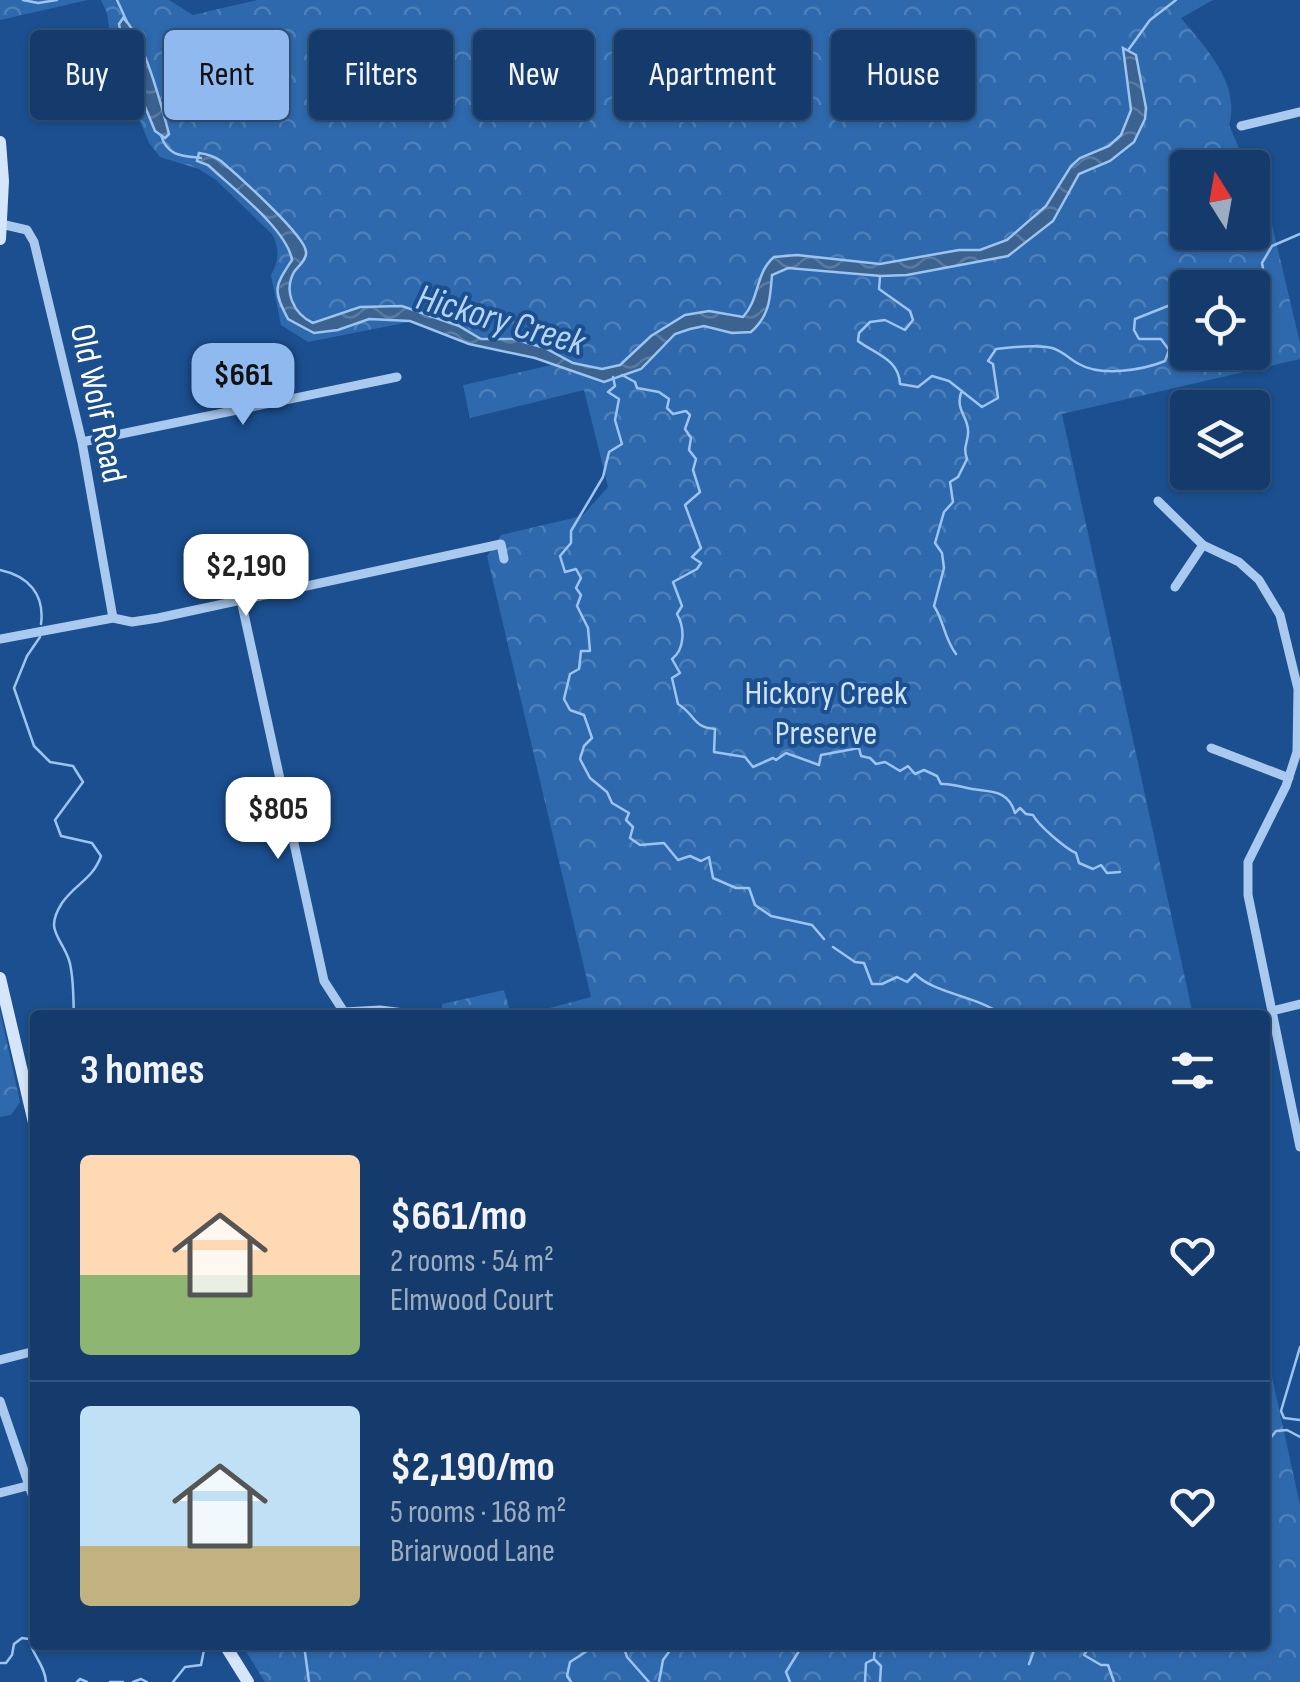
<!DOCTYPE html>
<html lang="en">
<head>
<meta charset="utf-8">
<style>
	:root { --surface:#143b6b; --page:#214673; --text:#f1f3f6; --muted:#9dadc1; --line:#33557e; --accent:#90b9f0 }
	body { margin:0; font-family:"Sofia Sans Condensed",sans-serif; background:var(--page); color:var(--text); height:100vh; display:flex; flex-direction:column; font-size:38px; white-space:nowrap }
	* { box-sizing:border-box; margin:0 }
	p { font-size:32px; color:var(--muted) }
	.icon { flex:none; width:55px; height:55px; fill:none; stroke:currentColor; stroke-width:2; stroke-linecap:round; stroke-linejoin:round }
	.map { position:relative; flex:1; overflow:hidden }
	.panel { position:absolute; left:30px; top:1010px; width:1240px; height:640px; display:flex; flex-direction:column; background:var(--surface); border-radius:10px; box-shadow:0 2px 8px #0004,0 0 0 2px var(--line) }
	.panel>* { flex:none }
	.hud { position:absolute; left:30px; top:30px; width:1240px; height:90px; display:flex; gap:20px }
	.needle { width:65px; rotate:349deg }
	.buttons { position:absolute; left:1170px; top:150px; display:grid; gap:20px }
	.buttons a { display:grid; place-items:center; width:100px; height:100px; border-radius:10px; background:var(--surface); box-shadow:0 2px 8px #0004,0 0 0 2px var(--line); font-size:50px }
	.price { position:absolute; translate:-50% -85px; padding:0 22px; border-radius:20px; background:#fff; color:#222; font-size:32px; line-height:65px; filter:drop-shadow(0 2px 5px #0008) }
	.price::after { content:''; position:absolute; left:50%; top:60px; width:30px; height:22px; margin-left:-15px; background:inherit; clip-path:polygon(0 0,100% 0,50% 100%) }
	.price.active { background:var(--accent); color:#111 }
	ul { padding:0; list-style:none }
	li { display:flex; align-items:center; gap:30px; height:250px; padding:0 50px }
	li+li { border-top:2px solid var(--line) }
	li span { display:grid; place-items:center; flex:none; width:280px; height:200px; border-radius:10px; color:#555 }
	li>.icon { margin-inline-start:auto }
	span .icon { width:120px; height:120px; fill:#fffc; stroke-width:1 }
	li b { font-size:42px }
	h2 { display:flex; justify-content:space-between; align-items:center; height:120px; padding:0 50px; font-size:42px }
	.pill { padding:0 35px; border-radius:10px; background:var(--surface); box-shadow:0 2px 8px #0004,0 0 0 2px var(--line); font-size:35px; line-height:90px }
	.pill.active { background:var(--accent); color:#111 }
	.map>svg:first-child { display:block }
	.park { fill:url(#park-crowns); fill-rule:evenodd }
	.water { fill:url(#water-waves); stroke:#9cc4f0; stroke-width:2.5 }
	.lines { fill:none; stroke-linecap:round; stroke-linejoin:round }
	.stream { stroke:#9cc4f0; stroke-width:2.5 }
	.street { stroke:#a9c9ee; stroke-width:9 }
	.secondary { stroke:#d6e6fa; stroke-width:12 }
	.labels { text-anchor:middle; stroke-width:8; stroke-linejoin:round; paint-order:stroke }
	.street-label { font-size:35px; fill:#fff; stroke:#1b4f8f }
	.park-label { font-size:35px; fill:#cfe3fa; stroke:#1b4f8f }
	.water-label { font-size:38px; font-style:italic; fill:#b5d3f5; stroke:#1b4f8f }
</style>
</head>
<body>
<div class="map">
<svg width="1300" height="1682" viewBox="0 0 1300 1682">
	<defs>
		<pattern id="park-crowns" width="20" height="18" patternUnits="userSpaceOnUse" patternTransform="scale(2.5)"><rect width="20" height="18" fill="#2e69ad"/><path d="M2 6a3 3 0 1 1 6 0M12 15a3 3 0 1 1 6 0" fill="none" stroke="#4d80b9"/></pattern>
		<pattern id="water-waves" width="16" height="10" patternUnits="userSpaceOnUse" patternTransform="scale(2.5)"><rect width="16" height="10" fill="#3c6290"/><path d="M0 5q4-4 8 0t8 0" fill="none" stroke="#597aa1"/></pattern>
	</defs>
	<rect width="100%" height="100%" fill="#1b4f8f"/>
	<path class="park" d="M0,0h88l-88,20z
		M101,0h68l24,15 64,-15h956l-32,18c24,29 60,66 48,107l10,23 -36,8 2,11 -17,1v64h64l1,-12 17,-4 30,127v16l-238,55 131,601h-670l68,-18 -104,-441 14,-21 81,-19 26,-29 -24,-97 -114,28 -7,-33 93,-21 -137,-44 -111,22 -27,-17 -10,-50c8,-14 9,-26 1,-41l-56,-54 -17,-11 -39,-12 -11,-14 -37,-92 -5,-38zM1188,288h64v64h-64z
		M504,990l7,25h-69v-11z
		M0,1011l20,91 -9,13 -11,2z
		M1265,1345l35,160v177h-1035l-23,-37h1023z"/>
	<path class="water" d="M123,18c20,17 39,89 46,116l-4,4 -10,-7 -29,-71 -7,-36z
		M1123,48l13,7 10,53 -1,11 -11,23 -24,19 -31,13 -26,47 -45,35 -101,19 -26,1 -93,-8 -16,7c-2,24 -2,40 -21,57l-19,1 -28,-7 -14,3 -15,5 -34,35 -37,13 -69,-24 -66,-14 -59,-23 -41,-2 -31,11 -24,3 -26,-14c-16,-30 -13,-33 4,-59 -5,-31 -61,-73 -84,-95l-11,-4 2,-8c8,1 15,3 22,8 14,12 85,75 85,91 1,8 -8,14 -12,20 -11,20 0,42 19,51l47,-16 42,-1 57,20 22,13h32l32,9 28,15 29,6 18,-4 31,-29 34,-21 24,-4 34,6c17,-18 12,-44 31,-60l23,-2 83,9 79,-14h21l27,-10 39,-34 25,-40 9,-8 29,-12 12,-11 10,-25z"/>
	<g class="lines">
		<path class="stream" d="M23,0l15,3 19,-3
			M117,0l10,22
			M1129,49l21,-29 26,-20
			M161,135c6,21 21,21 40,23
			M880,277l-1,12 31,22 3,9 -8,10 -20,-10 -15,2 -11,11 -1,8c17,13 41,18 42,43l18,3 14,-11 17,5 33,26 16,-9 -5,-34 -5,-3 8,-12c16,-2 41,-5 56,-1 11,3 17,11 27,16 22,13 64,6 86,-3l4,-11 -8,-11h-22l-5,-9 1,-11 53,-21
			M1252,297l10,2 5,-8 -5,-28 10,-17 28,-12
			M622,375l13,7 2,6 22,4 10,7 -2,9 6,6 13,-3 4,4 -5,14 6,9 -2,12 7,9 -3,11 7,22 -15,13 16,43 -9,9 9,6 -4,6 -24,13 9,24 -5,8c8,14 8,35 -5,45l8,14 -8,5 6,26c18,11 14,23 37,25l-1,23 31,5 8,10 20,-9 3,2 10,-7 33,12 2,-10 38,-7 2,8 9,2 6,6 9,-2 15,9 8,-5 7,8 9,-4 13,6 4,8c11,-1 19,3 31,5 18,3 36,0 43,24l5,-5 6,6 7,1c5,10 33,34 43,38l3,10 14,6 8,-4 6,8 13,-1
			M613,377l2,9 -7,6 11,7 -4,21 7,24 -13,8 -6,25 -32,54v12l-11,13 5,16 11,-3 5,9 -5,10 5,7 -4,11 11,22 2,23h-9l-2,18 -9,5 -6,25 6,11 14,5 8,23 -8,8 -4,13 10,19 17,14 5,11 17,10 -3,7 7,7 -3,11 10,7 24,-2 14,17 12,-4 11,5 8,-4 4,21 23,10h13l6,17 16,11 41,9 12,14
			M0,570c28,6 45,24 41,54
			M40,637l-13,19 -13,32 20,58 16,16 23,4 10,16 -28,38 6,16 31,7 9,13c-8,23 -26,28 -39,47 -18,28 -1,33 7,57 5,16 4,38 5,55
			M956,654c-12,-16 -12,-33 -22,-48l10,-38 -2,-15 -7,-10 9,-31 9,-10 -3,-20 8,-5 9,-18c-4,-12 0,-14 1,-25 2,-16 -13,-23 -7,-41
			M833,947l22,15 9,1 8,21h10l15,-7 10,5 8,-8c20,20 63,22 87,41
			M1300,1347l-19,64 3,7 16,2
			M1265,1445l11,-14 11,-1 13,7
			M304,1645l5,37
			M623,1645l4,12 22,25
			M1091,1645l-7,10 17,10h7l6,17
			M874,1658l1,-13
			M0,1663h6l6,-8 2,-11 8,-6 7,1c3,16 16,26 17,43
			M1029,1664l7,-19
			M77,1682l3,-3 7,3
			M110,1682h13
			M133,1682l8,-3 6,3
			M173,1682l12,-15 16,-2 4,-20
			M571,1682l-4,-6 3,-14 17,-11 1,-6
			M659,1682l4,-22 11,-15
			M790,1682l-4,-10 13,-21 -2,-6
			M865,1682l1,-19 8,-4 7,7 -1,16"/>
		<path class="street" d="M1241,126l59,-14
			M1,224l26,6 7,12 48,200 31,176
			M82,442l315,-65
			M1158,501l45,44 36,17 20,18 21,35 18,74 -1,63 -11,34 -38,76v33l52,252
			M1175,587l28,-42
			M241,600l83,381 20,31 36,-2 40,5
			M0,639l113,-21 19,4 26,-4 343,-74 3,15
			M1211,748l78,30
			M1272,1011l28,-7
			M0,1360l35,-9
			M0,1401l35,102
			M0,1493l27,-7"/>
		<path class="secondary" d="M0,142l3,39 -3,58
			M0,978l35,149
			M225,1645l23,37"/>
	</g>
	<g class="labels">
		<g class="street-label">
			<text transform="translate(99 403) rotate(78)" y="12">Old Wolf Road</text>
		</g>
		<g class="park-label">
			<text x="826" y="704">Hickory Creek<tspan x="826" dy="40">Preserve</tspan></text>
		</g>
		<g class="water-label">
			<text transform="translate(501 319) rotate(16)" y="13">Hickory Creek</text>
		</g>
	</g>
</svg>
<div class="buttons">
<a><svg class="needle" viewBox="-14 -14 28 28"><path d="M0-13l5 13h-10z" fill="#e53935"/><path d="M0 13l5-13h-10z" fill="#9dadc1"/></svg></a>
<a><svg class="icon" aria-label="locate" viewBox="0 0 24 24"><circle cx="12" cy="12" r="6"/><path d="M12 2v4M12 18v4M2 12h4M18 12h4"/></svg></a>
<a><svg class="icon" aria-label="layers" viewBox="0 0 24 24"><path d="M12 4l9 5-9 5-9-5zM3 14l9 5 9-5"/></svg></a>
</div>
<b class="price active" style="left:243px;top:428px">$661</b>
<b class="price" style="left:246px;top:619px">$2,190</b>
<b class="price" style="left:278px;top:862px">$805</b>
<div class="hud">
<a class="pill">Buy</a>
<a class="pill active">Rent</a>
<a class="pill">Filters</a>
<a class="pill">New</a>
<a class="pill">Apartment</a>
<a class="pill">House</a>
</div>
<section class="panel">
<h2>3 homes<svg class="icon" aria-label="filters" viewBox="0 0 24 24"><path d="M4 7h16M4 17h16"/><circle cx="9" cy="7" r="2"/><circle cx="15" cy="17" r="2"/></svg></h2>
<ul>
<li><span style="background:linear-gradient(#ffd9b3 60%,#8fb573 0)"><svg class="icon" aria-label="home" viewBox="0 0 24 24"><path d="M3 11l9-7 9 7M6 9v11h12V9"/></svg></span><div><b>$661/mo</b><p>2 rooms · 54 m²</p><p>Elmwood Court</p></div><svg class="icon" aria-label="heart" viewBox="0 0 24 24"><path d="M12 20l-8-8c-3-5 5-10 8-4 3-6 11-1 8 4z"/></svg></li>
<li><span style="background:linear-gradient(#bfe0f5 70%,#c2b280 0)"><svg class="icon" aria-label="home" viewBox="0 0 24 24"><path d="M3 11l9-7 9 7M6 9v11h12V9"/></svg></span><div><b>$2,190/mo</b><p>5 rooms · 168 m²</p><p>Briarwood Lane</p></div><svg class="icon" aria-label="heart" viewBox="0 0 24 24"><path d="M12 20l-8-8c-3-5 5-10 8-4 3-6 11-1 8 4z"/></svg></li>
</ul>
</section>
</div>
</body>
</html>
